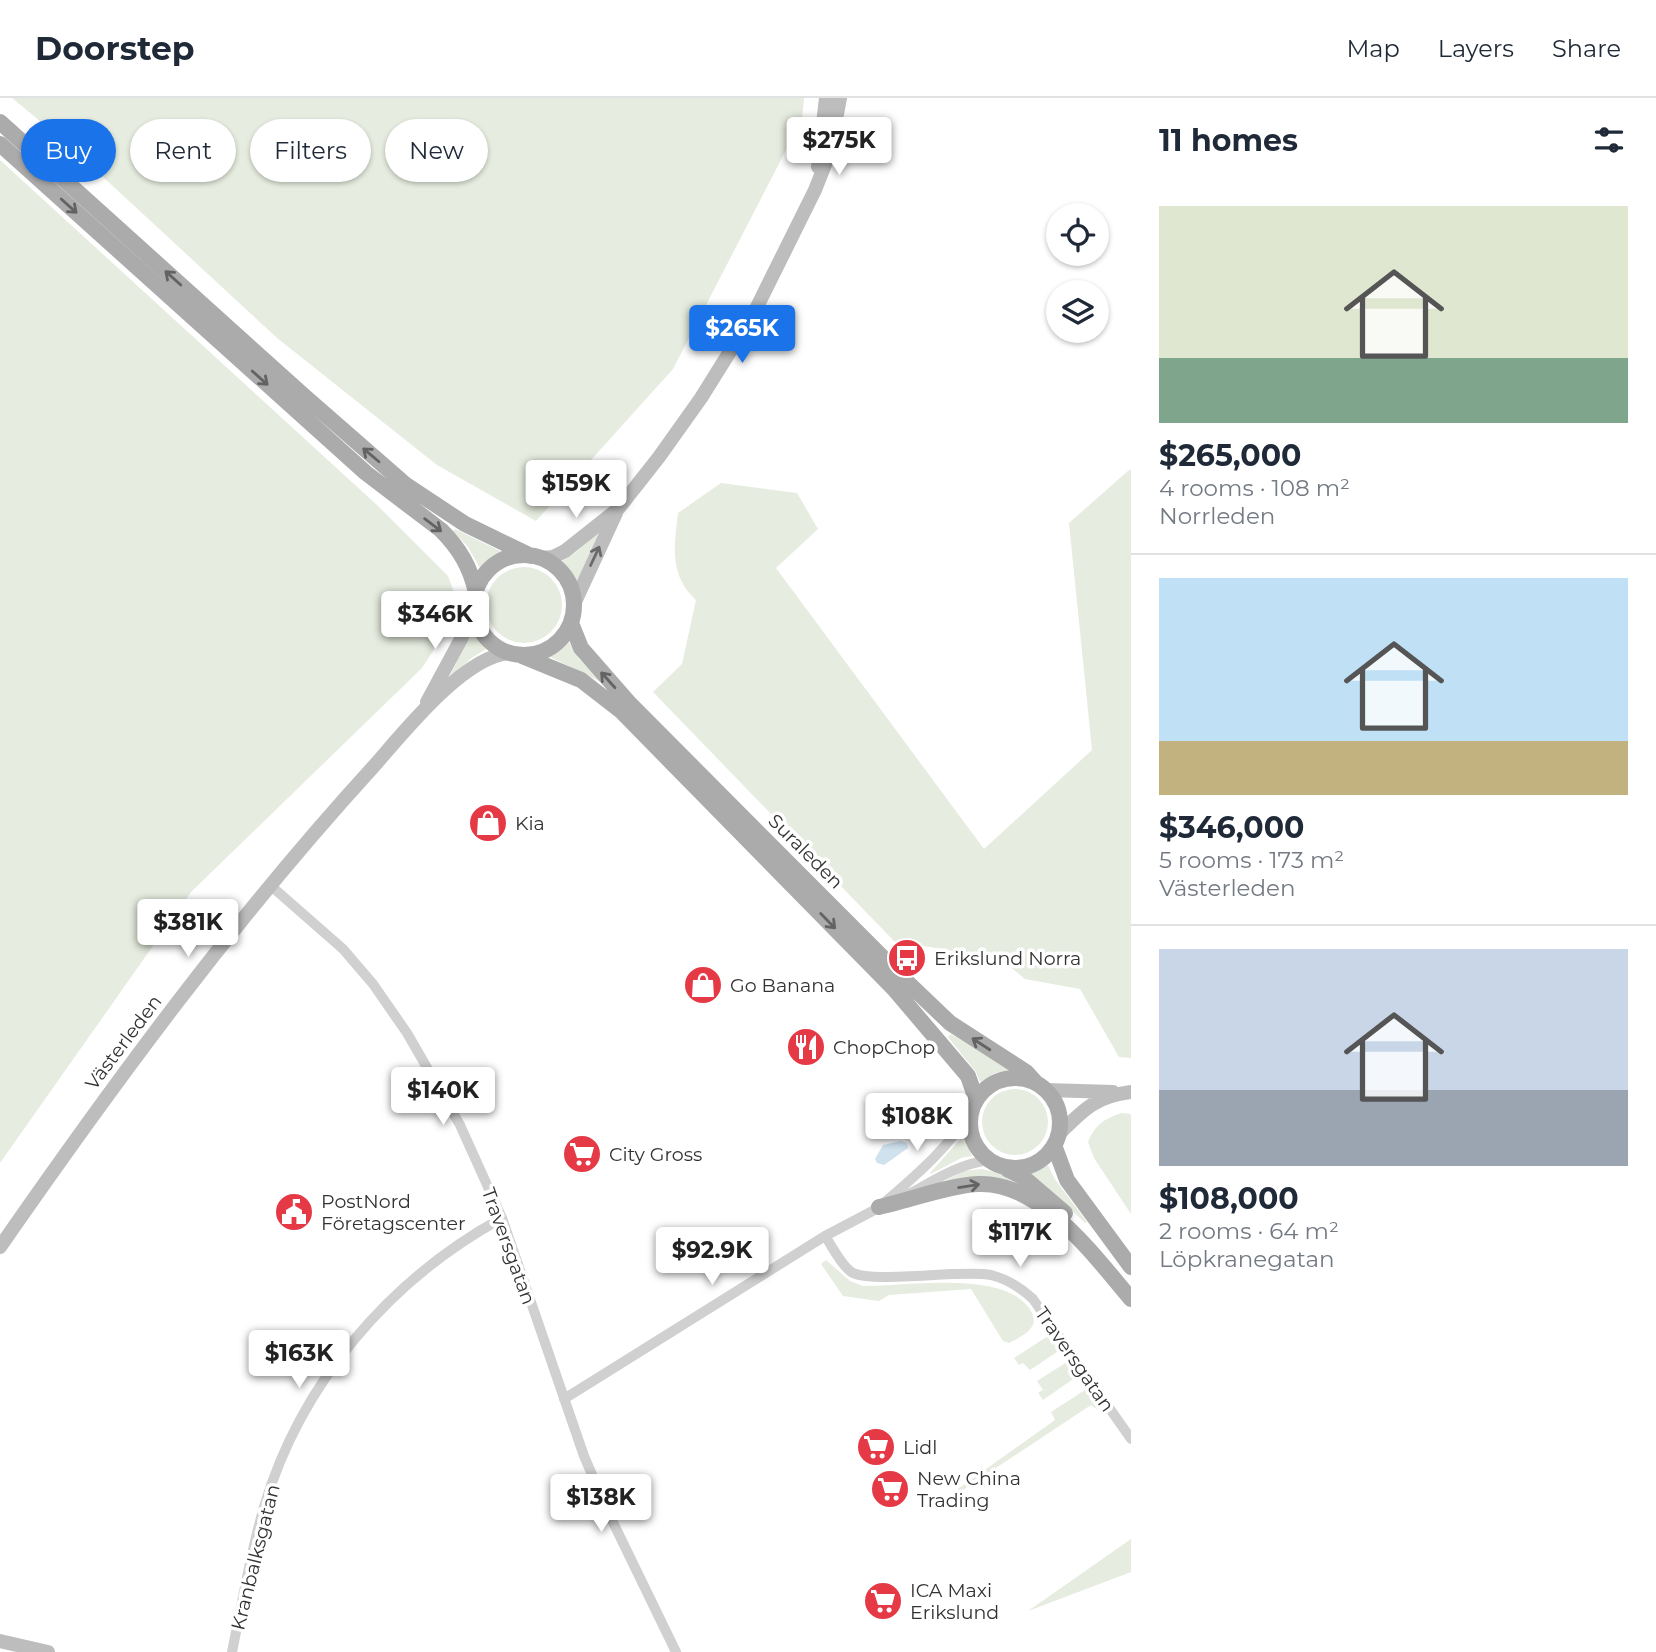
<!DOCTYPE html>
<html lang="en">
<head>
<meta charset="utf-8">
<style>
	:root { --surface:#fff; --page:#f6f6f7; --text:#1f2937; --muted:#747a83; --line:#e0e1e3; --accent:#1a73e8 }
	body { margin:0; font-family:Montserrat,sans-serif; background:var(--page); color:var(--text); height:100vh; display:flex; flex-direction:column; font-size:26px; white-space:nowrap }
	* { box-sizing:border-box; margin:0 }
	p { font-size:23px; color:var(--muted) }
	.icon { flex:none; width:38px; height:38px; fill:none; stroke:currentColor; stroke-width:2; stroke-linecap:round; stroke-linejoin:round }
	.map { position:relative; flex:1; overflow:hidden }
	.panel { display:flex; flex-direction:column; background:var(--surface); width:525px }
	.panel>* { flex:none }
	.top-card { position:absolute; left:21px; top:21px; width:665px; height:63px; display:flex; gap:14px }
	.buttons { position:absolute; left:1046px; top:105px; display:grid; gap:14px }
	.buttons a { display:grid; place-items:center; width:63px; height:63px; border-radius:50%; background:var(--surface); box-shadow:0 2px 5px #0004; font-size:35px }
	.price { position:absolute; translate:-50% -60px; padding:0 16px; border-radius:7px; background:#fff; color:#222; font-size:23px; line-height:46px; filter:drop-shadow(0 2px 4px #0008) }
	.price::after { content:''; position:absolute; left:50%; top:42px; width:21px; height:16px; margin-left:-10px; background:inherit; clip-path:polygon(0 0,100% 0,50% 100%) }
	.price.current { background:var(--accent); color:#fff }
	ul { padding:0; list-style:none }
	li { display:grid; align-content:center; gap:14px; height:371px; padding:0 28px }
	li+li { border-top:2px solid var(--line) }
	li span { display:grid; place-items:center; height:217px; border-radius:0px; color:#555 }
	li>.icon { margin-inline-start:auto }
	span .icon { width:126px; height:126px; fill:#fffc; stroke-width:1 }
	li b { font-size:30px }
	h2 { display:flex; justify-content:space-between; align-items:center; height:84px; padding:0 28px; font-size:30px }
	.pill { padding:0 24px; border-radius:32px; background:var(--surface); box-shadow:0 2px 5px #0004; font-size:24px; line-height:63px }
	.pill.current { background:var(--accent); color:#fff }
	header { display:flex; align-items:center; gap:42px; box-sizing:border-box; height:98px; padding:0 35px; background:var(--surface); border-bottom:2px solid var(--line) }
	header strong { font-size:33px }
	nav { display:flex; gap:38px; margin-inline-start:auto; font-size:24px }
	main { display:flex; flex:1; min-height:0 }
	.map>svg:first-child { display:block }
	.green { fill:#e6ecdf }
	.water { fill:#cfe2ee }
	.lines { fill:none; stroke-linecap:round; stroke-linejoin:round }
	.street { stroke:#d0d0d0; stroke-width:10 }
	.secondary { stroke:#bdbdbd; stroke-width:14 }
	.primary { stroke:#ababab; stroke-width:16 }
	.oneway { stroke:#636363 }
	.oneway2 { stroke:#6a6a6a }
	.labels { text-anchor:middle; stroke-width:7; stroke-linejoin:round; paint-order:stroke }
	.poi-label { font-size:19px; fill:#333; stroke:#fff; text-anchor:start }
	.street-label { font-size:19px; fill:#333; stroke:#fff }
</style>
</head>
<body>
<header>
<strong>Doorstep</strong>
<nav><a>Map</a><a>Layers</a><a>Share</a></nav>
</header>
<main>
<div class="map">
<svg width="1131" height="1554" viewBox="0 0 1131 1554">
	<rect width="100%" height="100%" fill="#fff"/>
	<path class="green" d="M12,0h792l-2,21 -129,250 -137,152 -99,-56 -160,-127 -215,-199z
		M0,62l377,345 71,71 7,19 -11,39 -22,34 -231,224 -191,271z
		M1129,372h2v588l-12,-1 -39,-68 -55,-10 -24,-20 -107,-18 -241,-249 29,-28 14,-64c-27,-25 -22,-54 -18,-87l43,-30 76,10 21,36 -42,39 208,281 108,-99 -23,-227z
		M455,431l47,23 -12,6 -10,10 -12,-21 -15,-16z
		M598,434l2,1 -23,48 -15,-20 14,-9z
		M486 507a38 38 0 1 1 76 0a38 38 0 1 1-76 0Z
		M472,532l14,19 -16,10 -19,20 -2,-1z
		M569,544l10,17 26,25 -55,-27z
		M951,936l59,34v2l-15,3 -15,9 -4,-10 -28,-35z
		M982 1024a33 33 0 1 1 66 0a33 33 0 1 1-66 0Z
		M1121,1015l10,1v100l-37,-56 -6,-16c7,-17 16,-23 33,-29z
		M963,1038l9,20 -11,2 -30,16 -1,-1z
		M1048,1067l6,13 33,44 -2,1 -30,-29 -26,-19z
		M982,1071l17,4 18,10 -1,2h-79l27,-14z
		M826,1162l24,21 13,5c41,1 147,-18 169,27 8,16 -12,24 -23,30l-6,-2 -32,-52 -82,6 -10,6 -36,-5 -22,-32z
		M1048,1238l9,10v6l-27,18 -7,-7 -4,2 -5,-7z
		M1067,1264l9,15 -33,23 -5,-7 5,-3 -6,-9z
		M1085,1292l10,10 3,10 -7,-5 -145,96v-3l12,-9 97,-69 -4,-8z
		M1131,1441v33l-103,39z"/>
	<path class="water" d="M901,1043l6,2 1,5 -24,17 -7,-2 -2,-4 8,-14z"/>
	<g class="lines">
		<path class="street" d="M270,787l73,64 30,35 34,49 53,92 42,93 82,238 24,56 68,140
			M909,1096c26,-14 50,-30 80,-34
			M884,1105c32,-28 63,-54 87,-91
			M825,1138c7,10 15,27 25,35 15,14 112,-2 141,4 16,4 30,13 42,24l98,140
			M564,1301l261,-163 59,-31
			M232,1554c10,-48 18,-98 32,-145 37,-124 125,-227 238,-289"/>
		<path class="secondary" d="M818,69l8,-69
			M541,460l12,-1 12,-6 53,-42 41,-52 42,-59 53,-85 61,-123 15,-38 10,-54
			M574,506l42,-91
			M427,604l34,-63 13,-36
			M1046,992l67,2
			M1058,1037c24,-24 37,-39 73,-43
			M0,1149c116,-167 236,-330 374,-481 30,-34 89,-109 135,-113
			M0,1543l48,11"/>
		<path class="primary" d="M0,24l304,274 102,89 59,39 66,32
			M0,46l366,329 75,57c19,19 29,37 35,62
			M474 507a50 50 0 1 1 100 0a50 50 0 1 1-100 0Z
			M571,525l10,25 49,56 276,277 44,42 76,49 10,11
			M520,557l61,25 40,31 274,279 73,86 8,23
			M970 1025a45 45 0 1 1 90 0a45 45 0 1 1-90 0Z
			M1054,1047l13,35 64,87
			M1007,1071l16,8 42,36
			M879,1109c28,-6 71,-22 99,-23 63,-3 117,73 153,115"/>
	</g>
	<defs><path id="oneway-shaft" d="M-6 0H5M1.5-3L5.5 0L1.5 3" fill="none" stroke-width="1.6" stroke-linecap="round" stroke-linejoin="round" transform="scale(1.75)"/></defs>
	<g class="oneway">
		<use href="#oneway-shaft" transform="translate(69 108) rotate(42)"/>
		<use href="#oneway-shaft" transform="translate(173 180) rotate(-138)"/>
		<use href="#oneway-shaft" transform="translate(260 280) rotate(42)"/>
		<use href="#oneway-shaft" transform="translate(371 357) rotate(-140)"/>
		<use href="#oneway-shaft" transform="translate(433 427) rotate(37)"/>
		<use href="#oneway-shaft" transform="translate(608 582) rotate(-132)"/>
		<use href="#oneway-shaft" transform="translate(828 823) rotate(46)"/>
		<use href="#oneway-shaft" transform="translate(981 946) rotate(-147)"/>
		<use href="#oneway-shaft" transform="translate(969 1088) rotate(-9)"/>
	</g>
	<use class="oneway2" href="#oneway-shaft" transform="translate(595 458) rotate(-65)"/>
	<defs>
		<symbol id="shop-disc" viewBox="-11 -11 22 22"><circle r="9.5" fill="#e63946" stroke="#fff"/><path d="M-5-2.5h2.3a2.7 3.5 0 0 1 5.4 0H5L5.5 6h-11ZM-1.5-2.5h3a1.5 2.3 0 0 0-3 0Z" fill="#fff"/></symbol>
		<symbol id="bus-disc" viewBox="-11 -11 22 22"><circle r="9.5" fill="#e63946" stroke="#fff"/><path d="M-5-6H5V4H4V6H2V4H-2V6H-4V4H-5ZM-3.5-4V0h7V-4ZM-3.5 1.2v1.5H-2V1.2ZM2 1.2v1.5H3.5V1.2Z" fill="#fff"/></symbol>
		<symbol id="restaurant-disc" viewBox="-11 -11 22 22"><circle r="9.5" fill="#e63946" stroke="#fff"/><path d="M-5-6h1v4h1v-4h1v4h1v-4h1v5L-1.5 .5V6h-2V.5L-5-1ZM5-6V6H3V1.5H1.5Q1.5-4 5-6Z" fill="#fff"/></symbol>
		<symbol id="supermarket-disc" viewBox="-11 -11 22 22"><circle r="9.5" fill="#e63946" stroke="#fff"/><path d="M-6-5.5h2.5l.6 2H6L4.5 2H-2.5L-4.4-4H-6ZM-1.5 3.2a1.3 1.3 0 1 0 .1 0ZM3 3.2a1.3 1.3 0 1 0 .1 0Z" fill="#fff"/></symbol>
		<symbol id="civic-disc" viewBox="-11 -11 22 22"><circle r="9.5" fill="#e63946" stroke="#fff"/><path d="M-.6-6.5H3V-4.5H.6V-3L4-1V1h2V6H-6V1h2V-1L-.6-3ZM-1.2 2.5V6h2.4V2.5Z" fill="#fff"/></symbol>
	</defs>
	<g fill-rule="evenodd">
		<use href="#shop-disc" x="466" y="703" width="44" height="44"/>
		<use href="#bus-disc" x="885" y="838" width="44" height="44"/>
		<use href="#shop-disc" x="681" y="865" width="44" height="44"/>
		<use href="#restaurant-disc" x="784" y="927" width="44" height="44"/>
		<use href="#supermarket-disc" x="560" y="1034" width="44" height="44"/>
		<use href="#civic-disc" x="272" y="1092" width="44" height="44"/>
		<use href="#supermarket-disc" x="854" y="1327" width="44" height="44"/>
		<use href="#supermarket-disc" x="868" y="1369" width="44" height="44"/>
		<use href="#supermarket-disc" x="861" y="1481" width="44" height="44"/>
	</g>
	<g class="labels">
		<g class="poi-label">
			<text x="515" y="732">Kia</text>
			<text x="934" y="867">Erikslund Norra</text>
			<text x="730" y="894">Go Banana</text>
			<text x="833" y="956">ChopChop</text>
			<text x="609" y="1063">City Gross</text>
			<text x="321" y="1110">PostNord<tspan x="321" dy="22">Företagscenter</tspan></text>
			<text x="903" y="1356">Lidl</text>
			<text x="917" y="1387">New China<tspan x="917" dy="22">Trading</tspan></text>
			<text x="910" y="1499">ICA Maxi<tspan x="910" dy="22">Erikslund</tspan></text>
		</g>
		<g class="street-label">
			<text transform="translate(806 753) rotate(45)" y="7">Suraleden</text>
			<text transform="translate(123 944) rotate(-53)" y="7">Västerleden</text>
			<text transform="translate(509 1148) rotate(70)" y="7">Traversgatan</text>
			<text transform="translate(1075 1261) rotate(55)" y="7">Traversgatan</text>
			<text transform="translate(255 1459) rotate(-76)" y="7">Kranbalksgatan</text>
		</g>
	</g>
</svg>
<div class="buttons">
<a><svg class="icon" aria-label="locate" viewBox="0 0 24 24"><circle cx="12" cy="12" r="6"/><path d="M12 2v4M12 18v4M2 12h4M18 12h4"/></svg></a>
<a><svg class="icon" aria-label="layers" viewBox="0 0 24 24"><path d="M12 4l9 5-9 5-9-5zM3 14l9 5 9-5"/></svg></a>
</div>
<b class="price" style="left:839px;top:79px">$275K</b>
<b class="price current" style="left:742px;top:267px">$265K</b>
<b class="price" style="left:576px;top:422px">$159K</b>
<b class="price" style="left:435px;top:553px">$346K</b>
<b class="price" style="left:188px;top:861px">$381K</b>
<b class="price" style="left:443px;top:1029px">$140K</b>
<b class="price" style="left:917px;top:1055px">$108K</b>
<b class="price" style="left:1020px;top:1171px">$117K</b>
<b class="price" style="left:712px;top:1189px">$92.9K</b>
<b class="price" style="left:299px;top:1292px">$163K</b>
<b class="price" style="left:601px;top:1436px">$138K</b>
<div class="top-card">
<a class="pill current">Buy</a>
<a class="pill">Rent</a>
<a class="pill">Filters</a>
<a class="pill">New</a>
</div>
</div>
<section class="panel">
<h2>11 homes<svg class="icon" aria-label="filters" viewBox="0 0 24 24"><path d="M4 7h16M4 17h16"/><circle cx="9" cy="7" r="2"/><circle cx="15" cy="17" r="2"/></svg></h2>
<ul>
<li><span style="background:linear-gradient(#dfe7d0 70%,#7fa58c 0)"><svg class="icon" aria-label="home" viewBox="0 0 24 24"><path d="M3 11l9-7 9 7M6 9v11h12V9"/></svg></span><div><b>$265,000</b><p>4 rooms · 108 m²</p><p>Norrleden</p></div></li>
<li><span style="background:linear-gradient(#bfe0f5 75%,#c2b280 0)"><svg class="icon" aria-label="home" viewBox="0 0 24 24"><path d="M3 11l9-7 9 7M6 9v11h12V9"/></svg></span><div><b>$346,000</b><p>5 rooms · 173 m²</p><p>Västerleden</p></div></li>
<li><span style="background:linear-gradient(#c9d6e8 65%,#9aa5b1 0)"><svg class="icon" aria-label="home" viewBox="0 0 24 24"><path d="M3 11l9-7 9 7M6 9v11h12V9"/></svg></span><div><b>$108,000</b><p>2 rooms · 64 m²</p><p>Löpkranegatan</p></div></li>
</ul>
</section>
</main>
</body>
</html>
